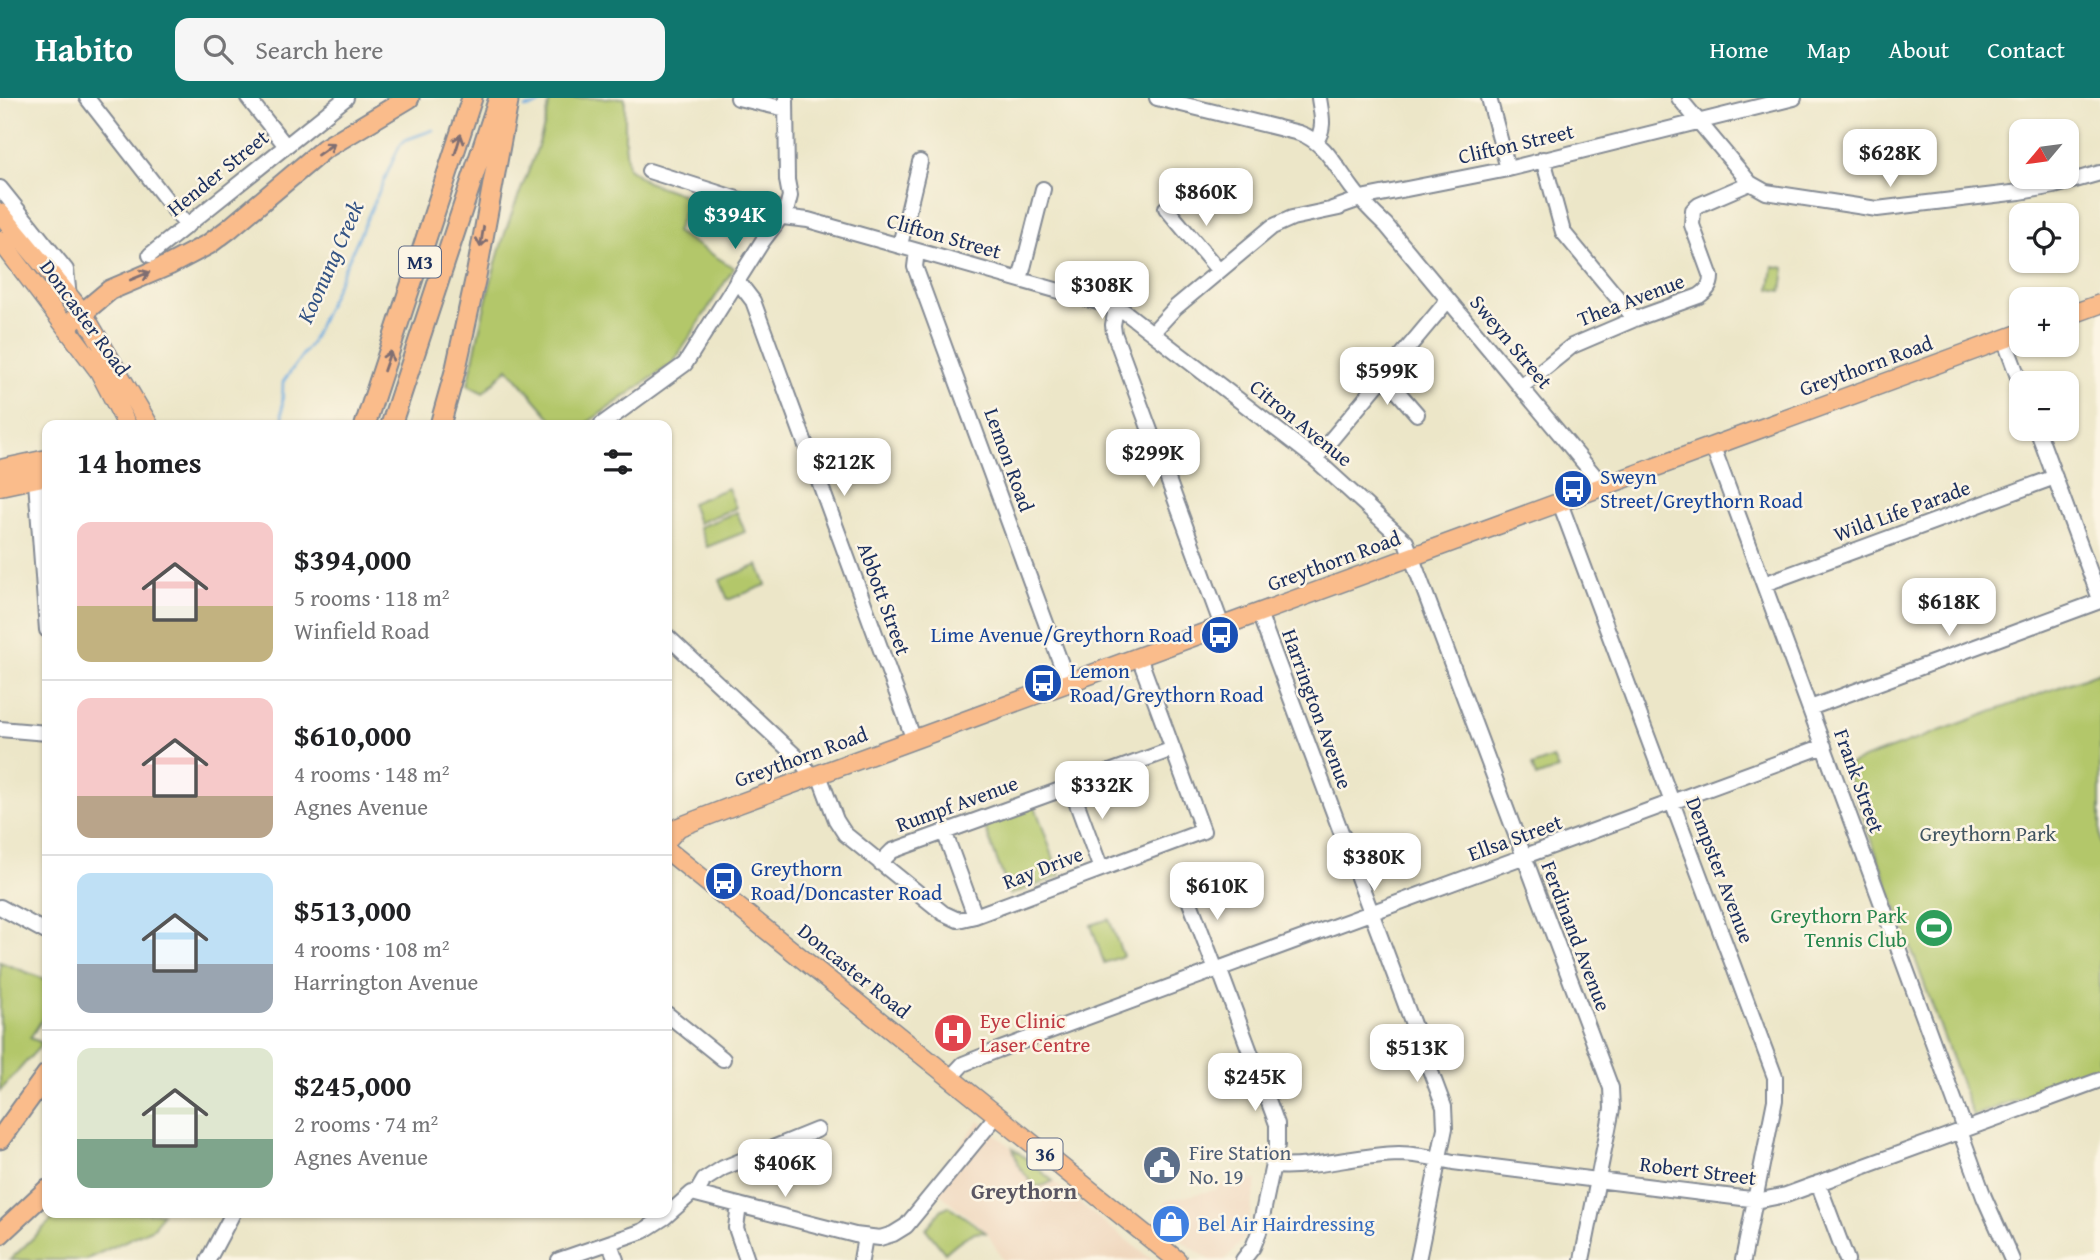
<!DOCTYPE html>
<html lang="en">
<head>
<meta charset="utf-8">
<style>
	:root { --surface:#fff; --page:#f6f6f6; --text:#202124; --muted:#757577; --line:#e0e0e0; --accent:#0f766e }
	body { margin:0; font-family:"Gentium Book Plus",serif; background:var(--page); color:var(--text); height:100vh; display:flex; flex-direction:column; font-size:26px; white-space:nowrap }
	* { box-sizing:border-box; margin:0 }
	p { font-size:23px; color:var(--muted) }
	.icon { flex:none; width:38px; height:38px; fill:none; stroke:currentColor; stroke-width:2; stroke-linecap:round; stroke-linejoin:round }
	.map { position:relative; flex:1; overflow:hidden }
	.panel { position:absolute; left:42px; top:322px; width:630px; height:798px; display:flex; flex-direction:column; background:var(--surface); border-radius:14px; box-shadow:0 2px 5px #0004 }
	.panel>* { flex:none }
	.needle { width:46px; rotate:241deg }
	.buttons { position:absolute; left:2009px; top:21px; display:grid; gap:14px }
	.buttons a { display:grid; place-items:center; width:70px; height:70px; border-radius:14px; background:var(--surface); box-shadow:0 2px 5px #0004; font-size:35px }
	.price { position:absolute; translate:-50% -60px; padding:0 16px; border-radius:14px; background:#fff; color:#222; font-size:23px; line-height:46px; filter:drop-shadow(0 2px 4px #0008) }
	.price::after { content:''; position:absolute; left:50%; top:42px; width:21px; height:16px; margin-left:-10px; background:inherit; clip-path:polygon(0 0,100% 0,50% 100%) }
	.price.selected { background:var(--accent); color:#fff }
	ul { padding:0; list-style:none }
	li { display:flex; align-items:center; gap:21px; height:175px; padding:0 35px }
	li+li { border-top:2px solid var(--line) }
	li span { display:grid; place-items:center; flex:none; width:196px; height:140px; border-radius:14px; color:#555 }
	li>.icon { margin-inline-start:auto }
	span .icon { width:84px; height:84px; fill:#fffc; stroke-width:1 }
	li b { font-size:30px }
	h2 { display:flex; justify-content:space-between; align-items:center; height:84px; padding:0 35px; font-size:30px }
	header { display:flex; align-items:center; gap:42px; box-sizing:border-box; height:98px; padding:0 35px; background:var(--accent); color:#fff }
	header strong { font-size:33px }
	nav { display:flex; gap:38px; margin-inline-start:auto; font-size:24px }
	.search { width:490px; height:63px; background:var(--page); display:flex; align-items:center; gap:18px; box-sizing:border-box; padding:0 24px; border-radius:14px; color:var(--muted); font-size:26px }
	.map>svg:first-child { display:block }
	.built { fill:#efd6bc }
	.green { fill:#b3c76b; stroke:#677b64; stroke-width:2 }
	.lines { fill:none; stroke-linecap:round; stroke-linejoin:round }
	.stream { stroke:#6eace0; stroke-width:2.5 }
	.minor-casing { stroke:#848a93; stroke-width:18 }
	.major-casing { stroke:#848a93; stroke-width:21 }
	.highway-casing { stroke:#848a93; stroke-width:23 }
	.minor { stroke:#fff; stroke-width:14 }
	.major { stroke:#fabc8b; stroke-width:18 }
	.highway { stroke:#fabc8b; stroke-width:19 }
	.oneway { stroke:#7f6e72 }
	.labels { text-anchor:middle; stroke-width:5; stroke-linejoin:round; paint-order:stroke }
	.shield { fill:#fcf5e5; stroke:#5e6a86; stroke-width:2 }
	.shield-label { font-size:19px; font-weight:bold; fill:#1b2f5e }
	.street-label { font-size:21px; fill:#1b2f5e; stroke:#fcf5e5 }
	.transit-label { font-size:21px; fill:#164399; stroke:#fcf5e5; text-anchor:start }
	.park-label { font-size:21px; fill:#415561; stroke:#fcf5e5 }
	.leisure-label { font-size:21px; fill:#27864d; stroke:#fcf5e5; text-anchor:end }
	.health-label { font-size:21px; fill:#be3a42; stroke:#fcf5e5; text-anchor:start }
	.service-label { font-size:21px; fill:#4e5e75; stroke:#fcf5e5; text-anchor:start }
	.shop-label { font-size:21px; fill:#366cbe; stroke:#fcf5e5; text-anchor:start }
	.water-label { font-size:23px; font-style:italic; fill:#345485; stroke:#fcf5e5 }
	.neighbourhood-label { font-size:23px; font-weight:bold; fill:#5b5763; stroke:#fcf5e5 }
</style>
</head>
<body>
<header>
<strong>Habito</strong>
<div class="search"><svg class="icon" aria-label="search" viewBox="0 0 24 24"><circle cx="10" cy="10" r="6"/><path d="M15 15l6 6"/></svg>Search here</div>
<nav><a>Home</a><a>Map</a><a>About</a><a>Contact</a></nav>
</header>
<div class="map">
<svg width="2100" height="1162" viewBox="0 0 2100 1162">
	<rect width="100%" height="100%" fill="#fcf5e5"/>
	<filter id="ink" filterUnits="userSpaceOnUse"><feTurbulence type="fractalNoise" baseFrequency=".0143" numOctaves="2"/><feDisplacementMap in="SourceGraphic" scale="14" xChannelSelector="R" yChannelSelector="G"/><feConvolveMatrix kernelMatrix="1 2 1 2 8 2 1 2 1" color-interpolation-filters="sRGB"/></filter>
	<filter id="wash" filterUnits="userSpaceOnUse"><feTurbulence type="fractalNoise" baseFrequency=".00686" numOctaves="4" result="noise"/><feDisplacementMap in="SourceGraphic" scale="28" xChannelSelector="R" yChannelSelector="G"/><feGaussianBlur stdDeviation="1.57" result="paint"/><feColorMatrix in="noise" values="0 0 0 0 0 0 0 0 0 0 0 0 0 0 0 0 0 1.4 0 .05"/><feComposite in="paint" operator="in"/></filter>
	<g filter="url(#wash)">
		<rect width="100%" height="100%" fill="#ece6c8"/>
		<path class="built" d="M979,1023l113,92 60,47h-149l-17,-29 -57,-46z
			M1257,1082l-12,57 -20,23h-15l-52,-35 8,-24 52,-12v-4z"/>
		<path class="green" d="M550,0h75v44l3,26 19,14 43,15 -14,35 58,36 -61,95 -89,62h-27l-49,-57 -25,25 -15,-8c11,-54 22,-108 40,-161 14,-41 36,-82 42,-126z
			M1773,168l12,2 -3,23 -12,-2z
			M728,390l8,20 -38,15 -7,-20z
			M737,414l8,20 -38,15 -8,-20z
			M758,467l8,20 -38,15 -8,-20z
			M2100,574v397l-127,47 -129,-350z
			M1553,660l5,11 -22,8 -4,-11z
			M1035,708l25,70 -50,19 -26,-70z
			M1109,821l14,37 -19,7 -13,-38z
			M0,864l47,18v32l-17,26 13,5 -43,48z
			M1013,1050l40,33 -8,4 -10,2 -17,-22z
			M949,1108l38,27c-16,-4 -31,10 -42,20l-19,-24 16,-20z
			M59,1115h103l-7,14 -70,33h-75z"/>
		<g class="lines">
			<path class="stream" d="M525,10l10,-2 13,-8
				M285,327l-3,-11 1,-32 28,-39 88,-196 6,-7 28,-10"/>
		</g>
	</g>
	<g filter="url(#ink)">
		<g class="lines">
			<defs>
				<path id="minor" d="M87,0l100,128
					M248,0l38,48
					M738,0l48,11
					M786,0l1,82 3,16 -3,12
					M1157,0l142,35c25,8 38,35 53,55 10,14 22,26 34,37l218,262
					M1489,0l19,71
					M1679,0l71,85 16,9 111,17 143,-17 34,-6 46,-13
					M1316,43c10,-13 5,-28 3,-43
					M1543,61l20,73 72,87
					M649,73l101,32 24,4
					M0,90l66,82 3,27
					M1166,110l53,63
					M1332,111l34,-12 142,-28 286,-71
					M783,119l25,3 297,84 20,8 190,147 91,83 205,546 1,21 -30,151
					M900,147l20,-83
					M917,153l-2,16 153,416
					M150,157l196,-157
					M737,182l16,21 161,439
					M1020,182l23,-91
					M1116,210l-3,17 1,8 108,293
					M1153,234l23,-25 96,-80 20,-9 47,-10
					M2004,241l17,46
					M1384,278l33,38
					M1521,289l51,-41 63,-27 64,-23c7,-5 12,-9 12,-19l-19,-52 1,-15 6,-5 51,-22
					M601,327l84,-61 77,-122 18,-24
					M2037,331l63,170
					M1713,349l252,682
					M1315,361l133,-159
					M35,370l12,162
					M1560,405l215,574v23l-32,160
					M1764,486l291,-107
					M1259,515l185,494 1,21 -27,132
					M667,538l134,125 11,16
					M1810,610l290,-107
					M0,631l47,4
					M819,677l17,45 9,14 98,79 15,7 17,-4 228,-85 -64,-174
					M1070,687l31,84
					M944,733l31,85
					M880,765l12,-12 281,-102
					M1186,794l28,73 7,9 56,150v21l-18,87 -6,15 -10,13
					M0,809l46,25
					M667,916l56,45
					M950,980l13,-14 35,-14 826,-304
					M1960,1033l24,66 28,63
					M1273,1068c43,3 83,-11 126,-12 18,0 36,4 54,8l289,36 19,2 25,-5 314,-115
					M1818,1085l29,77
					M696,1096l8,-14 19,-12 94,-38
					M739,1107l-3,23 11,32
					M610,1146l6,16
					M208,1162l25,-47
					M559,1162l84,-29 22,-14 27,-24 163,42 25,3 13,-4 13,-8 91,-111
					M861,1162l4,-23"/>
				<path id="major" d="M0,115l83,100 66,112
					M0,142l99,131 28,54
					M2067,218l33,-12
					M0,371l47,-10
					M0,388l47,-10
					M667,742l12,-13 59,-23 1283,-471
					M667,752l510,410"/>
				<path id="highway" d="M67,228l43,-36 59,-25 40,-21 20,-15 95,-80 85,-51
					M365,327l107,-327
					M391,327l108,-327
					M440,327l16,-57 20,-92 32,-174
					M0,1041l47,-65
					M0,1136l47,-44"/>
			</defs>
			<use href="#minor" class="minor-casing"/>
			<use href="#major" class="major-casing"/>
			<use href="#highway" class="highway-casing"/>
			<use href="#minor" class="minor"/>
			<use href="#major" class="major"/>
			<use href="#highway" class="highway"/>
		</g>
		<defs><path id="oneway-shaft" d="M-6 0H5M1.5-3L5.5 0L1.5 3" fill="none" stroke-width="1.6" stroke-linecap="round" stroke-linejoin="round" transform="scale(1.75)"/></defs>
		<g class="oneway">
			<use href="#oneway-shaft" transform="translate(458 46) rotate(-73)"/>
			<use href="#oneway-shaft" transform="translate(326 51) rotate(-35)"/>
			<use href="#oneway-shaft" transform="translate(482 139) rotate(99)"/>
			<use href="#oneway-shaft" transform="translate(140 178) rotate(-22)"/>
			<use href="#oneway-shaft" transform="translate(387 263) rotate(-71)"/>
		</g>
	</g>
	<defs>
		<symbol id="bus-disc" viewBox="-11 -11 22 22"><circle r="9.5" fill="#1a4fb4" stroke="#fcf5e5"/><path d="M-5-6H5V4H4V6H2V4H-2V6H-4V4H-5ZM-3.5-4V0h7V-4ZM-3.5 1.2v1.5H-2V1.2ZM2 1.2v1.5H3.5V1.2Z" fill="#fff"/></symbol>
		<symbol id="stadium-disc" viewBox="-11 -11 22 22"><circle r="9.5" fill="#2e9e5b" stroke="#fcf5e5"/><path d="M0-5a6.5 5 0 1 0 0 10a6.5 5 0 1 0 0-10ZM-3.5-1.8h7v3.6h-7Z" fill="#fff"/></symbol>
		<symbol id="hospital-disc" viewBox="-11 -11 22 22"><circle r="9.5" fill="#e0444e" stroke="#fcf5e5"/><path d="M-5-5h3v3.5h4V-5h3V5h-3V1.5h-4V5h-3Z" fill="#fff"/></symbol>
		<symbol id="civic-disc" viewBox="-11 -11 22 22"><circle r="9.5" fill="#5c6f8a" stroke="#fcf5e5"/><path d="M-.6-6.5H3V-4.5H.6V-3L4-1V1h2V6H-6V1h2V-1L-.6-3ZM-1.2 2.5V6h2.4V2.5Z" fill="#fff"/></symbol>
		<symbol id="shop-disc" viewBox="-11 -11 22 22"><circle r="9.5" fill="#3f7fe0" stroke="#fcf5e5"/><path d="M-5-2.5h2.3a2.7 3.5 0 0 1 5.4 0H5L5.5 6h-11ZM-1.5-2.5h3a1.5 2.3 0 0 0-3 0Z" fill="#fff"/></symbol>
	</defs>
	<g fill-rule="evenodd">
		<use href="#bus-disc" x="1551" y="369" width="44" height="44"/>
		<use href="#bus-disc" x="1198" y="515" width="44" height="44"/>
		<use href="#bus-disc" x="1021" y="563" width="44" height="44"/>
		<use href="#bus-disc" x="702" y="761" width="44" height="44"/>
		<use href="#stadium-disc" x="1912" y="808" width="44" height="44"/>
		<use href="#hospital-disc" x="931" y="913" width="44" height="44"/>
		<use href="#civic-disc" x="1140" y="1045" width="44" height="44"/>
		<use href="#shop-disc" x="1149" y="1104" width="44" height="44"/>
	</g>
	<g class="labels">
		<g class="shield">
			<rect x="399" y="148.5" width="42" height="31" rx="5"/>
			<rect x="1027.5" y="1040.5" width="35" height="31" rx="5"/>
		</g>
		<g class="shield-label">
			<text x="420" y="171">M3</text>
			<text x="1045" y="1063">36</text>
		</g>
		<g class="street-label">
			<text transform="translate(1516 46) rotate(-13)" y="7">Clifton Street</text>
			<text transform="translate(218 75) rotate(-39)" y="7">Hender Street</text>
			<text transform="translate(944 138) rotate(16)" y="7">Clifton Street</text>
			<text transform="translate(1631 202) rotate(-21)" y="7">Thea Avenue</text>
			<text transform="translate(85 220) rotate(54)" y="7">Doncaster Road</text>
			<text transform="translate(1511 244) rotate(50)" y="7">Sweyn Street</text>
			<text transform="translate(1866 268) rotate(-20)" y="7">Greythorn Road</text>
			<text transform="translate(1301 325) rotate(39)" y="7">Citron Avenue</text>
			<text transform="translate(1009 362) rotate(70)" y="7">Lemon Road</text>
			<text transform="translate(1902 413) rotate(-20)" y="7">Wild Life Parade</text>
			<text transform="translate(1334 463) rotate(-20)" y="7">Greythorn Road</text>
			<text transform="translate(884 501) rotate(70)" y="7">Abbott Street</text>
			<text transform="translate(1317 611) rotate(70)" y="7">Harrington Avenue</text>
			<text transform="translate(801 659) rotate(-20)" y="7">Greythorn Road</text>
			<text transform="translate(1859 683) rotate(70)" y="7">Frank Street</text>
			<text transform="translate(957 706) rotate(-20)" y="7">Rumpf Avenue</text>
			<text transform="translate(1515 740) rotate(-20)" y="7">Ellsa Street</text>
			<text transform="translate(1043 770) rotate(-21)" y="7">Ray Drive</text>
			<text transform="translate(1720 772) rotate(69)" y="7">Dempster Avenue</text>
			<text transform="translate(1576 838) rotate(69)" y="7">Ferdinand Avenue</text>
			<text transform="translate(854 873) rotate(39)" y="7">Doncaster Road</text>
			<text transform="translate(1698 1073) rotate(7)" y="7">Robert Street</text>
		</g>
		<g class="transit-label">
			<text x="1600" y="386">Sweyn<tspan x="1600" dy="24">Street/Greythorn Road</tspan></text>
			<text x="1193" y="544" text-anchor="end">Lime Avenue/Greythorn Road</text>
			<text x="1070" y="580">Lemon<tspan x="1070" dy="24">Road/Greythorn Road</tspan></text>
			<text x="751" y="778">Greythorn<tspan x="751" dy="24">Road/Doncaster Road</tspan></text>
		</g>
		<g class="park-label">
			<text x="1988" y="743">Greythorn Park</text>
		</g>
		<g class="leisure-label">
			<text x="1907" y="825">Greythorn Park<tspan x="1907" dy="24">Tennis Club</tspan></text>
		</g>
		<g class="health-label">
			<text x="980" y="930">Eye Clinic<tspan x="980" dy="24">Laser Centre</tspan></text>
		</g>
		<g class="service-label">
			<text x="1189" y="1062">Fire Station<tspan x="1189" dy="24">No. 19</tspan></text>
		</g>
		<g class="shop-label">
			<text x="1198" y="1133">Bel Air Hairdressing</text>
		</g>
		<g class="water-label">
			<text transform="translate(330 164) rotate(-66)" y="8">Koonung Creek</text>
		</g>
		<g class="neighbourhood-label">
			<text x="1024" y="1101">Greythorn</text>
		</g>
	</g>
</svg>
<div class="buttons">
<a><svg class="needle" viewBox="-14 -14 28 28"><path d="M0-13l5 13h-10z" fill="#e53935"/><path d="M0 13l5-13h-10z" fill="#757577"/></svg></a>
<a><svg class="icon" aria-label="locate" viewBox="0 0 24 24"><circle cx="12" cy="12" r="6"/><path d="M12 2v4M12 18v4M2 12h4M18 12h4"/></svg></a>
<a>+</a>
<a>−</a>
</div>
<b class="price" style="left:1890px;top:91px">$628K</b>
<b class="price" style="left:1206px;top:130px">$860K</b>
<b class="price selected" style="left:735px;top:153px">$394K</b>
<b class="price" style="left:1102px;top:223px">$308K</b>
<b class="price" style="left:1387px;top:309px">$599K</b>
<b class="price" style="left:1153px;top:391px">$299K</b>
<b class="price" style="left:844px;top:400px">$212K</b>
<b class="price" style="left:1949px;top:540px">$618K</b>
<b class="price" style="left:1102px;top:723px">$332K</b>
<b class="price" style="left:1374px;top:795px">$380K</b>
<b class="price" style="left:1217px;top:824px">$610K</b>
<b class="price" style="left:1417px;top:986px">$513K</b>
<b class="price" style="left:1255px;top:1015px">$245K</b>
<b class="price" style="left:785px;top:1101px">$406K</b>
<section class="panel">
<h2>14 homes<svg class="icon" aria-label="filters" viewBox="0 0 24 24"><path d="M4 7h16M4 17h16"/><circle cx="9" cy="7" r="2"/><circle cx="15" cy="17" r="2"/></svg></h2>
<ul>
<li><span style="background:linear-gradient(#f6c9c9 60%,#c2b280 0)"><svg class="icon" aria-label="home" viewBox="0 0 24 24"><path d="M3 11l9-7 9 7M6 9v11h12V9"/></svg></span><div><b>$394,000</b><p>5 rooms · 118 m²</p><p>Winfield Road</p></div></li>
<li><span style="background:linear-gradient(#f6c9c9 70%,#b9a48a 0)"><svg class="icon" aria-label="home" viewBox="0 0 24 24"><path d="M3 11l9-7 9 7M6 9v11h12V9"/></svg></span><div><b>$610,000</b><p>4 rooms · 148 m²</p><p>Agnes Avenue</p></div></li>
<li><span style="background:linear-gradient(#bfe0f5 65%,#9aa5b1 0)"><svg class="icon" aria-label="home" viewBox="0 0 24 24"><path d="M3 11l9-7 9 7M6 9v11h12V9"/></svg></span><div><b>$513,000</b><p>4 rooms · 108 m²</p><p>Harrington Avenue</p></div></li>
<li><span style="background:linear-gradient(#dfe7d0 65%,#7fa58c 0)"><svg class="icon" aria-label="home" viewBox="0 0 24 24"><path d="M3 11l9-7 9 7M6 9v11h12V9"/></svg></span><div><b>$245,000</b><p>2 rooms · 74 m²</p><p>Agnes Avenue</p></div></li>
</ul>
</section>
</div>
</body>
</html>
